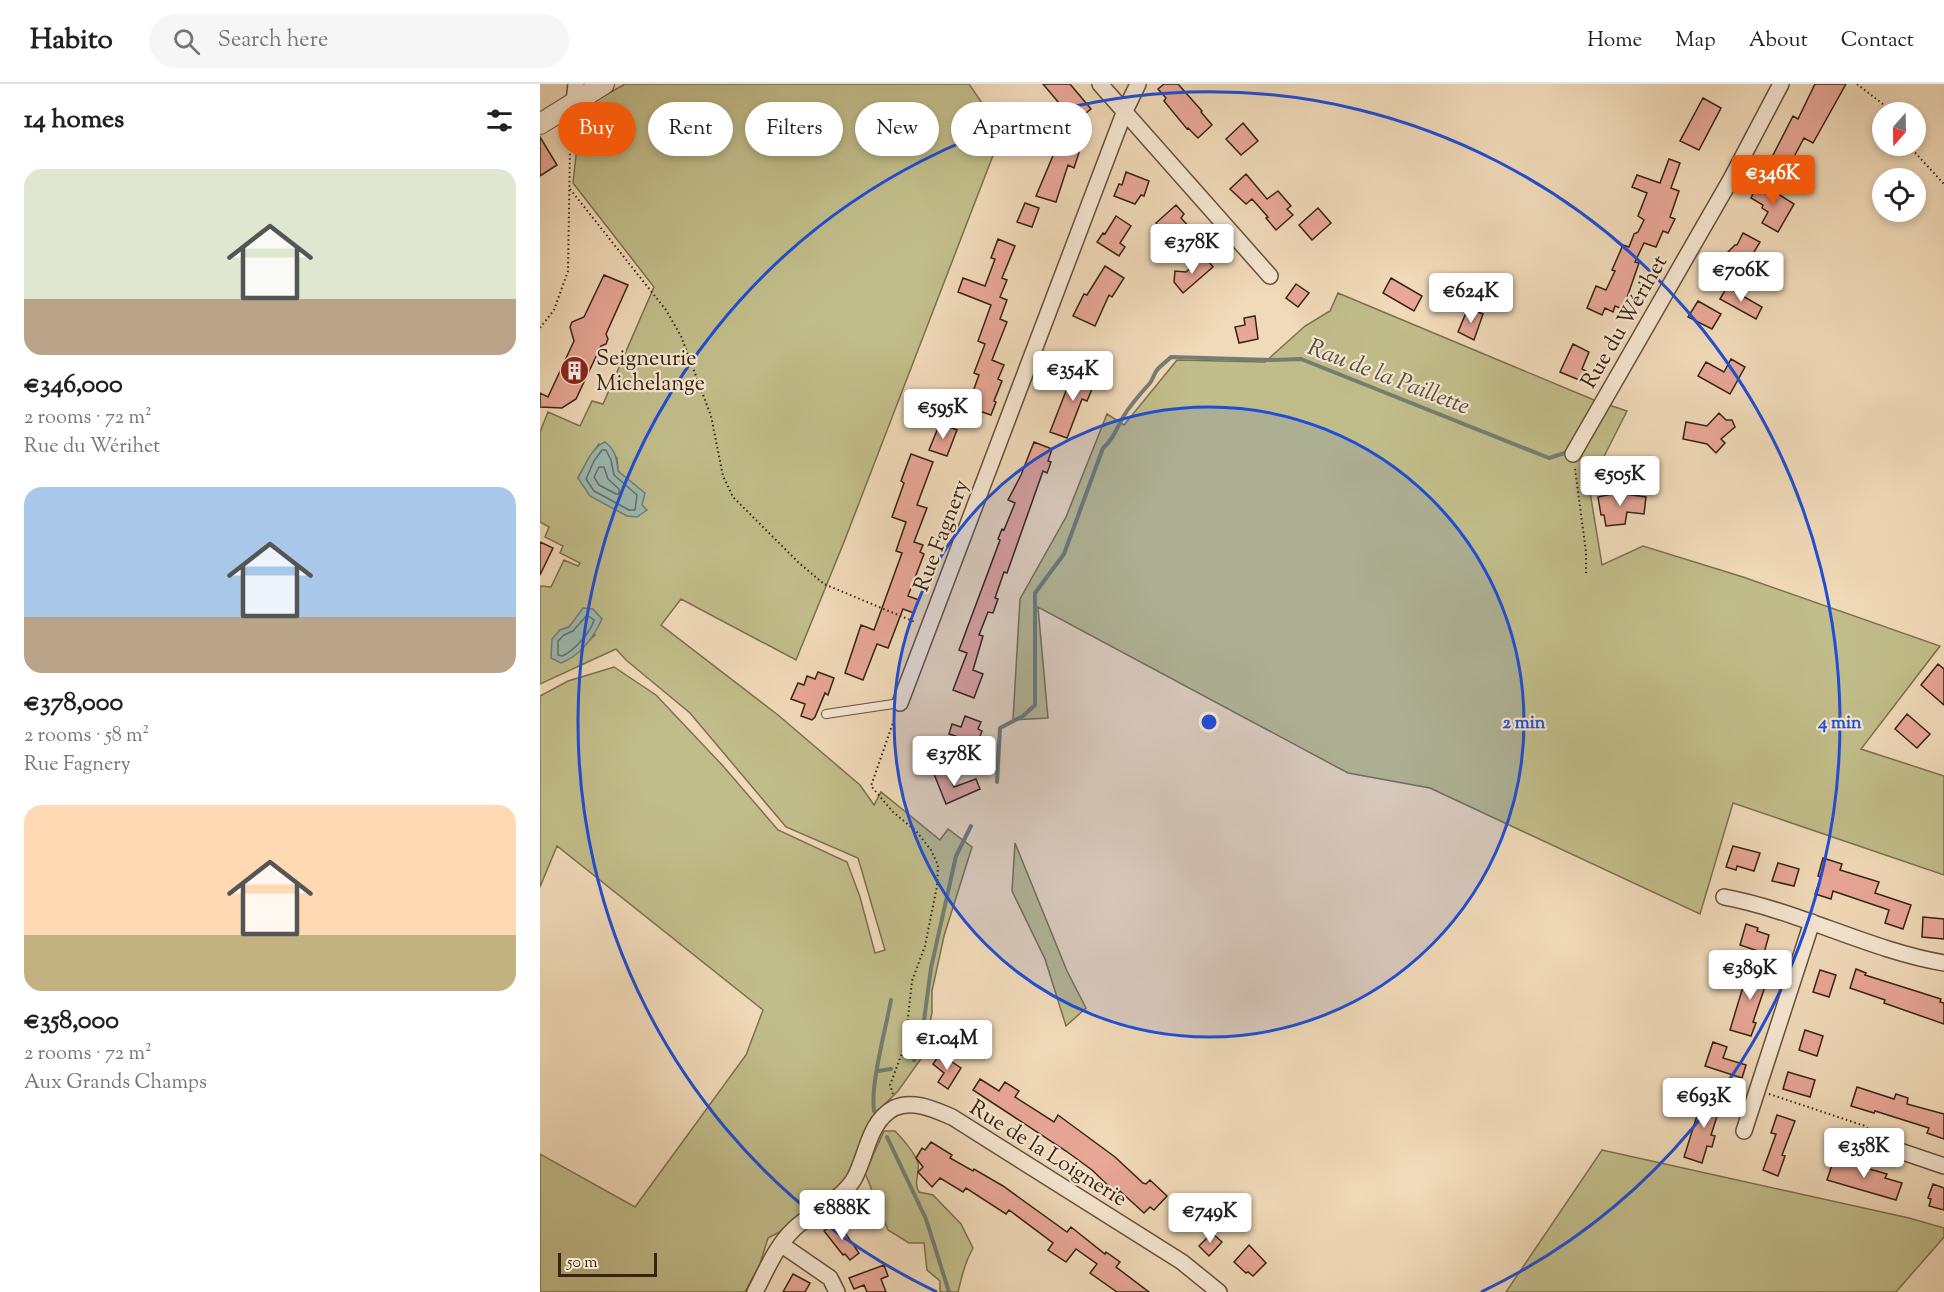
<!DOCTYPE html>
<html lang="en">
<head>
<meta charset="utf-8">
<style>
	:root { --surface:#fff; --page:#f6f6f6; --text:#202124; --muted:#757577; --line:#e0e0e0; --accent:#ea580c }
	body { margin:0; font-family:"Sorts Mill Goudy",serif; background:var(--page); color:var(--text); height:100vh; display:flex; flex-direction:column; font-size:22px; white-space:nowrap }
	* { box-sizing:border-box; margin:0 }
	p { font-size:20px; color:var(--muted) }
	.icon { flex:none; width:33px; height:33px; fill:none; stroke:currentColor; stroke-width:2; stroke-linecap:round; stroke-linejoin:round }
	.map { position:relative; flex:1; overflow:hidden }
	.drawer { display:flex; flex-direction:column; background:var(--surface); width:540px }
	.drawer>* { flex:none }
	.guide { position:absolute; left:18px; top:18px; width:570px; height:54px; display:flex; gap:12px }
	.needle { width:39px; rotate:200deg }
	.buttons { position:absolute; left:1332px; top:18px; display:grid; gap:12px }
	.buttons a { display:grid; place-items:center; width:54px; height:54px; border-radius:50%; background:var(--surface); box-shadow:0 3px 9px #0003; font-size:30px }
	.scale { position:absolute; left:18px; bottom:15px; width:99px; box-sizing:border-box; padding-left:6px; border:3px solid #372312; border-top:0; font-size:16px; line-height:21px; white-space:nowrap; color:#372312; -webkit-text-stroke:4px #f6e7d2; paint-order:stroke }
	.price { position:absolute; translate:-50% -51px; padding:0 14px; border-radius:6px; background:#fff; color:#222; font-size:20px; line-height:39px; filter:drop-shadow(0 2px 3px #0008) }
	.price::after { content:''; position:absolute; left:50%; top:36px; width:18px; height:14px; margin-left:-9px; background:inherit; clip-path:polygon(0 0,100% 0,50% 100%) }
	.price.current { background:var(--accent); color:#fff }
	ul { padding:0; list-style:none }
	li { display:grid; align-content:center; gap:12px; height:318px; padding:0 24px }
	li span { display:grid; place-items:center; height:186px; border-radius:18px; color:#555 }
	li>.icon { margin-inline-start:auto }
	span .icon { width:108px; height:108px; fill:#fffc; stroke-width:1 }
	li b { font-size:26px }
	h2 { display:flex; justify-content:space-between; align-items:center; height:72px; padding:0 24px; font-size:26px }
	.chip { padding:0 21px; border-radius:27px; background:var(--surface); box-shadow:0 3px 9px #0003; font-size:21px; line-height:54px }
	.chip.current { background:var(--accent); color:#fff }
	header { display:flex; align-items:center; gap:36px; box-sizing:border-box; height:84px; padding:0 30px; background:var(--surface); border-bottom:2px solid var(--line) }
	header strong { font-size:28px }
	nav { display:flex; gap:33px; margin-inline-start:auto; font-size:21px }
	.search { width:420px; height:54px; background:var(--page); display:flex; align-items:center; gap:15px; box-sizing:border-box; padding:0 21px; border-radius:33px; color:var(--muted); font-size:22px }
	main { display:flex; flex:1; min-height:0 }
	.map>svg:first-child { display:block }
	.green { fill:#c1bd8a; stroke:#7c704e; stroke-width:1.5; fill-rule:evenodd }
	.water { fill:#9bbab4; stroke:#737e73; stroke-width:1.5 }
	.lines { fill:none; stroke-linecap:round; stroke-linejoin:round }
	.shore { stroke:#696e63; stroke-width:1.5 }
	.stream { stroke:#737e73; stroke-width:4 }
	.building { fill:#e9a797; stroke:#372312; stroke-width:1.5 }
	.service-casing { stroke:#66513c; stroke-width:10 }
	.minor-casing { stroke:#66513c; stroke-width:18 }
	.tertiary-casing { stroke:#66513c; stroke-width:22 }
	.path { stroke:#372312; stroke-width:2; stroke-dasharray:1.5 3; stroke-linecap:butt }
	.service { stroke:#f6e7d2; stroke-width:8 }
	.minor { stroke:#f6e7d2; stroke-width:15 }
	.tertiary { stroke:#f6e7d2; stroke-width:20 }
	.ring { fill:none; stroke:#1d4ed8; stroke-width:3 }
	.labels { text-anchor:middle; stroke-width:4.5; stroke-linejoin:round; paint-order:stroke }
	.street-label { font-size:22px; fill:#372312; stroke:#f6e7d2 }
	.poi-label { font-size:22px; fill:#372312; stroke:#f6e7d2; text-anchor:start }
	.water-label { font-size:24px; font-style:italic; fill:#555043; stroke:#f6e7d2 }
	.centre { fill:#1d4ed8; stroke:#f6e7d2; stroke-width:3 }
	.ring-label { font-size:18px; text-anchor:middle; font-weight:bold; fill:#1d4ed8; stroke:#f6e7d2; stroke-width:4.5; stroke-linejoin:round; paint-order:stroke }
</style>
</head>
<body>
<header>
<strong>Habito</strong>
<div class="search"><svg class="icon" aria-label="search" viewBox="0 0 24 24"><circle cx="10" cy="10" r="6"/><path d="M15 15l6 6"/></svg>Search here</div>
<nav><a>Home</a><a>Map</a><a>About</a><a>Contact</a></nav>
</header>
<main>
<section class="drawer">
<h2>14 homes<svg class="icon" aria-label="filters" viewBox="0 0 24 24"><path d="M4 7h16M4 17h16"/><circle cx="9" cy="7" r="2"/><circle cx="15" cy="17" r="2"/></svg></h2>
<ul>
<li><span style="background:linear-gradient(#dfe7d0 70%,#b9a48a 0)"><svg class="icon" aria-label="home" viewBox="0 0 24 24"><path d="M3 11l9-7 9 7M6 9v11h12V9"/></svg></span><div><b>€346,000</b><p>2 rooms · 72 m²</p><p>Rue du Wérihet</p></div></li>
<li><span style="background:linear-gradient(#a9c7e8 70%,#b9a48a 0)"><svg class="icon" aria-label="home" viewBox="0 0 24 24"><path d="M3 11l9-7 9 7M6 9v11h12V9"/></svg></span><div><b>€378,000</b><p>2 rooms · 58 m²</p><p>Rue Fagnery</p></div></li>
<li><span style="background:linear-gradient(#ffd9b3 70%,#c2b280 0)"><svg class="icon" aria-label="home" viewBox="0 0 24 24"><path d="M3 11l9-7 9 7M6 9v11h12V9"/></svg></span><div><b>€358,000</b><p>2 rooms · 72 m²</p><p>Aux Grands Champs</p></div></li>
</ul>
</section>
<div class="map">
<svg width="1404" height="1208" viewBox="0 0 1404 1208">
	<rect width="100%" height="100%" fill="#f1dab9"/>
	<filter id="stains"><feTurbulence type="fractalNoise" baseFrequency=".00333" numOctaves="4"/><feColorMatrix values="0 0 0 0 .2 0 0 0 0 .09 0 0 0 0 .02 0 0 0 .5 -.17"/></filter>
	<radialGradient id="worn" r=".72"><stop offset=".6" stop-color="#630" stop-opacity="0"/><stop offset="1" stop-color="#630" stop-opacity=".3"/></radialGradient>
	<path class="green" d="M85,0h344l33,48 -158,410 -48,118 -115,-61 -20,26 117,90 82,70 14,20 7,-13 59,48 8,-11 24,18 -28,89 -12,55v22l-9,43 -25,35 -26,26 -21,60 -64,51 -19,10 -8,26 -15,28h-205v-138l95,53 111,-152 17,-45 -206,-164 -17,41v-191l28,-15 46,-14 42,28 67,71 55,64 69,32 13,35 15,56 10,-3 -27,-92 -72,-31 -96,-114 -64,-53 -10,-11 -76,35v-98l11,1 13,-27 14,6 2,-3 -20,-10 3,-7 -18,-9 4,-10 -9,-5v-90l8,-20 32,14 12,-25 11,3 51,-117 -81,-104 8,-74zM59,360l18,14 1,13 24,34 -64,-27 11,-20zM29,543l26,8 -12,11 -23,-16z
		M798,209l256,107 33,11 -38,75 13,79 41,-19 100,31 197,69 -79,103 83,27v99l-211,-72 -33,111 -270,-126 -82,-15 -310,-166 10,111 -35,2 7,-121 46,-82 41,-103 17,11 53,-65 88,2 40,-36 25,-15z
		M475,759l52,128 19,37 -20,18 -21,-67 -33,-68z
		M344,1047h11c6,6 21,23 23,32 2,11 -5,18 1,29l14,3 28,29 12,24c-8,14 -11,28 -15,44h-18v-11l-13,-11 -3,-27h-15l-21,-13 -23,-57z
		M1062,1066l307,68 35,10v9l-48,55h-390z"/>
	<path class="water" d="M65,358c10,7 12,17 13,29l27,22 -3,12 5,5 -10,7 -10,-1 -37,-20 -12,-18c7,-12 13,-30 27,-36z
		M43,524l10,1 9,10c-8,18 -22,37 -41,44l-10,-5 1,-19 8,-9 9,-3z"/>
	<g class="lines">
		<path class="shore" d="M62,366h4l5,10 3,15 23,20 -2,15h-6l-35,-19 -8,-12 8,-18z
			M59,383h5l4,12 11,10v5h-3l-17,-9 -5,-8z
			M47,531l7,5c-3,12 -21,32 -32,36l-4,-1v-14l6,-6 9,-4z"/>
		<path class="stream" d="M457,698l3,-54 23,-12 12,-11v-112l29,-39 39,-106c10,-8 14,-20 20,-31 8,-13 17,-23 27,-34 3,-4 4,-9 7,-13 3,-4 9,-8 14,-13l102,3 28,-1 248,99 19,-6
			M374,976l7,-17 10,-75 25,-112 15,-30
			M338,987l13,-2
			M334,1027c-4,-26 12,-83 17,-111
			M347,1053l39,82 23,73"/>
	</g>
	<path class="building" d="M503,0h27l21,25 -16,13z
		M624,0h14l24,27 -1,1 11,13 -14,13 -10,-10 -1,1 -23,-28 2,-3 -8,-9z
		M1275,0h31l-33,59 -9,-5 -18,34 -17,-9 24,-47 5,3z
		M1163,14l18,10 -22,42 -19,-9z
		M703,39l15,18 -17,14 -15,-16z
		M523,48l20,8 -9,28 -6,-3 -12,37 -20,-6z
		M0,53l17,28 -17,11z
		M1129,75l11,4 -9,25 8,3 -9,26 5,2 -7,14 -5,-2 -7,16 -12,-4 -9,19 4,1 -16,46 -8,-3 -2,6 -8,-4 -3,7 -15,-7 9,-22 10,4 9,-19 -3,-1 11,-25 6,2 5,-13 4,-2 6,-12 -6,-4 9,-23 -15,-6 5,-12 23,8z
		M586,88l23,9 -5,15 -3,-1 -6,9 -21,-8 5,-12 3,1z
		M706,90l21,25 11,-8 13,15 -4,3 6,6 -17,15 -10,-12 2,-1 -16,-18 -6,5 -16,-15z
		M1219,98l35,22 -16,28 -16,-9 6,-11 -6,-4 1,-3 -12,-7z
		M485,119l14,5 -7,19 -15,-5z
		M636,121l8,9 -3,4 10,11 -17,15 -18,-21z
		M778,124l13,15 -19,17 -13,-15z
		M576,132l15,10 -11,17 5,4 -6,9 -22,-14 6,-9 2,1z
		M1203,149l17,9 -12,20 -4,-2 -8,10 -14,-12 13,-13h2z
		M458,155l17,7 -13,32 5,2 -7,17 7,3 -7,19 7,3 -15,38 12,5 -6,14 4,2 -8,20 2,1 -5,13 -12,-4 -1,2 -4,-2 -3,11 -18,-7 9,-22 9,4 8,-22 -5,-2 11,-29 -7,-3 13,-36 -33,-13 5,-14 22,8 10,-27 -4,-1z
		M664,172l9,11 -30,26 -9,-11 1,-11 11,1z
		M565,182l19,12 -12,19 -3,-2 -14,31 -22,-10 11,-22 3,1z
		M64,191l24,10 -22,49 2,5 -2,5 -5,2 -25,53 -14,9 -22,-1v-14l8,4 26,-56 -4,-14 2,-5 12,-5z
		M851,194l31,18 -8,15 -31,-18z
		M756,200l13,9 -11,14 -12,-9z
		M1187,203l35,20 -6,12 -36,-20z
		M1158,217l23,13 -9,15 -24,-12z
		M928,224l15,6 -9,26 -16,-8z
		M715,232l3,23 -19,4 -4,-16 10,-2 -1,-7z
		M1033,260l16,8 -7,17 6,3 -4,10 -24,-10z
		M1191,275l14,8 -15,27 -32,-18 8,-14 18,10z
		M535,284l22,9 -10,24 -5,-2 -15,39 -17,-6z
		M1179,329l7,7h6l3,7 -14,12 4,4 -9,10 -9,-9 -24,-5 3,-17 21,4z
		M400,339l17,7 -10,26 -18,-6z
		M494,358l18,7 -4,12 3,1 -4,11 -4,-2 -36,102 -3,-1 -9,26 3,1 -5,14 -5,-1 -9,23 4,1 -10,34 10,4 -9,24 -21,-8 14,-37 -8,-3 41,-110 -2,-1 4,-10 2,1 11,-27 -7,-3 13,-25z
		M371,370l22,8 -16,43 10,3 -13,34 9,3 -3,7 4,2 -16,42 11,4 -5,13 -11,-4 -15,39 -11,-4 -14,36 -18,-7 16,-48 13,5 28,-77 -6,-2 10,-29 -14,-5 12,-34 -3,-2z
		M1077,409l29,4 -2,17 -17,-2 -2,12 -19,2 -2,-11h-3l-3,-18z
		M0,458l13,6 -13,27z
		M1398,580l6,5v36l-23,-20z
		M278,588l16,6 -6,17 -3,-2 -10,24 -3,3 -11,-4 4,-12 -14,-5 7,-16 6,2 3,-9 8,3z
		M1367,630l23,20 -13,14 -22,-19z
		M425,632l16,6 -3,7 4,2 -5,12 -28,-9 3,-10 9,3z
		M407,685l7,18 22,-8 4,10 -34,15 -12,-30z
		M1193,762l27,7 -6,18 -17,-5 -1,4 -10,-3z
		M1283,774l19,6 -2,6 39,12 -4,11 36,12 -8,24 -18,-6 4,-13 -56,-19 -2,8 -16,-5 6,-17 -3,-1z
		M1238,779l21,6 -5,17 -22,-5z
		M1383,833l21,2v20l-22,-2z
		M1206,840l12,4 -1,3 12,4 -5,18 -24,-8z
		M1211,882l19,6 -17,50 3,1 -5,13 -21,-6 15,-50h2z
		M1316,885l10,4 -1,2 76,24 -1,3 4,1v21l-60,-21 1,-3 -35,-12z
		M1280,886l16,5 -7,22 -16,-5z
		M1265,946l18,6 -6,20 -18,-6z
		M1173,958l14,5 -4,11 23,7 -4,13 -37,-12z
		M400,970l21,14 -13,21 -10,-7 6,-9 -11,-9z
		M1248,988l27,8 -5,17 -27,-8z
		M440,995l19,12 6,-9 14,9 -4,6 39,25 4,-7 57,42 28,26 3,1 4,-4 17,16 -13,14 -4,-3 -6,6 -24,-22 -3,3 -25,-24 -26,-19 -93,-61z
		M1317,1003l37,12 2,-5 12,4 -1,6 37,10v25l-17,-6 2,-5 -54,-17 -1,2 -23,-7z
		M1167,1008l12,4 -1,4 4,1 -11,34 4,1 -3,11 -5,-1 -5,17 -18,-6 16,-51 2,1z
		M1237,1031l18,6 -13,34 3,1 -7,20 -15,-6 13,-36 -5,-1z
		M391,1058l21,13 -2,3 23,13 1,-2 29,17 64,46 4,-5 34,27 1,-2 14,10 -4,5 33,25h-32l-27,-19 7,-9 -21,-15 -10,13 -18,-12 5,-7 -44,-33 -3,4 -40,-26 -3,4 -23,-14 -8,9 -14,-15 5,-5 -7,-9 6,-10 3,2z
		M1294,1075l53,15 -2,4 17,5 -6,17 -69,-20z
		M1393,1100l11,4v22l-15,-4 2,-7 -3,-1z
		M297,1137l22,32 -9,7 -5,-6 -2,1 -19,-24z
		M672,1149l10,9 -13,14 -10,-10z
		M709,1161l17,18 -13,13 -5,-4 -2,1 -12,-11z
		M344,1181l4,11 -7,3 5,13h-19l-3,-7 -10,4 -5,-11z
		M253,1190l17,9 -5,9h-22z"/>
	<g class="lines">
		<defs>
			<path id="service" d="M286,630l74,-11"/>
			<path id="minor" d="M560,0l170,192
				M34,18l2,-18
				M1033,370l158,-275 50,-95
				M360,619l224,-590 14,-29
				M1184,813c75,14 145,53 220,66
				M1204,1047l68,-209
				M1336,1054l18,11 50,17
				M242,1161l48,33 7,14
				M215,1208c11,-21 21,-46 39,-63 18,-18 46,-27 60,-50 13,-23 14,-57 40,-71 19,-9 41,2 58,9l230,145 37,30"/>
			<path id="tertiary" d="M0,40l64,-40"/>
		</defs>
		<use href="#service" class="service-casing"/>
		<use href="#minor" class="minor-casing"/>
		<use href="#tertiary" class="tertiary-casing"/>
		<path class="path" d="M1317,0l36,28
			M1369,62l35,38
			M30,105l96,121 15,26 30,80 12,60 10,21 66,66 25,21 91,38
			M0,244l14,-18 14,-39 2,-122 4,-27
			M1035,385l11,83v21
			M353,1010l-3,-9 15,-40 7,-64 13,-35 12,-60 1,-21 -7,-15 -15,-19 -23,-19 -22,-26 24,-69
			M1229,1010l96,32 3,3"/>
		<use href="#service" class="service"/>
		<use href="#minor" class="minor"/>
		<use href="#tertiary" class="tertiary"/>
	</g>
	<circle cx="669" cy="638" r="315" fill="#1d4ed8" fill-opacity=".12"/>
	<g class="ring">
		<circle cx="669" cy="638" r="315"/>
		<path d="M397 1208A631 631 0 1 1 941 1208"/>
	</g>
	<defs>
		<symbol id="building-disc" viewBox="-11 -11 22 22"><circle r="9.5" fill="#8f2418" stroke="#f6e7d2"/><path d="M-4-6H4V6H1V3H-1V6H-4ZM-2.5-4.3h1.7v1.8h-1.7ZM.8-4.3h1.7v1.8H.8ZM-2.5-1h1.7V.8h-1.7ZM.8-1h1.7V.8H.8Z" fill="#fff"/></symbol>
	</defs>
	<g fill-rule="evenodd">
		<use href="#building-disc" x="18" y="270" width="33" height="33"/>
	</g>
	<g class="labels">
		<g class="street-label">
			<text transform="translate(1083 237) rotate(-60)" y="8">Rue du Wérihet</text>
			<text transform="translate(400 451) rotate(-69)" y="8">Rue Fagnery</text>
			<text transform="translate(509 1068) rotate(32)" y="8">Rue de la Loignerie</text>
		</g>
		<g class="poi-label">
			<text x="56" y="281">Seigneurie<tspan x="56" dy="25">Michelange</tspan></text>
		</g>
		<g class="water-label">
			<text transform="translate(849 292) rotate(21)" y="8">Rau de la Paillette</text>
		</g>
	</g>
	<circle cx="669" cy="638" r="9" class="centre"/>
	<g class="ring-label">
		<text x="984" y="644">2 min</text>
		<text x="1300" y="644">4 min</text>
	</g>
	<rect width="100%" height="100%" filter="url(#stains)"/>
	<rect width="100%" height="100%" fill="url(#worn)"/>
</svg>
<div class="buttons">
<a><svg class="needle" viewBox="-14 -14 28 28"><path d="M0-13l5 13h-10z" fill="#e53935"/><path d="M0 13l5-13h-10z" fill="#757577"/></svg></a>
<a><svg class="icon" aria-label="locate" viewBox="0 0 24 24"><circle cx="12" cy="12" r="6"/><path d="M12 2v4M12 18v4M2 12h4M18 12h4"/></svg></a>
</div>
<div class="scale">50 m</div>
<b class="price current" style="left:1233px;top:122px">€346K</b>
<b class="price" style="left:652px;top:191px">€378K</b>
<b class="price" style="left:1201px;top:219px">€706K</b>
<b class="price" style="left:931px;top:240px">€624K</b>
<b class="price" style="left:533px;top:318px">€354K</b>
<b class="price" style="left:403px;top:356px">€595K</b>
<b class="price" style="left:1080px;top:423px">€505K</b>
<b class="price" style="left:414px;top:703px">€378K</b>
<b class="price" style="left:1210px;top:917px">€389K</b>
<b class="price" style="left:407px;top:987px">€1.04M</b>
<b class="price" style="left:1164px;top:1045px">€693K</b>
<b class="price" style="left:1324px;top:1095px">€358K</b>
<b class="price" style="left:302px;top:1157px">€888K</b>
<b class="price" style="left:670px;top:1160px">€749K</b>
<div class="guide">
<a class="chip current">Buy</a>
<a class="chip">Rent</a>
<a class="chip">Filters</a>
<a class="chip">New</a>
<a class="chip">Apartment</a>
</div>
</div>
</main>
</body>
</html>
